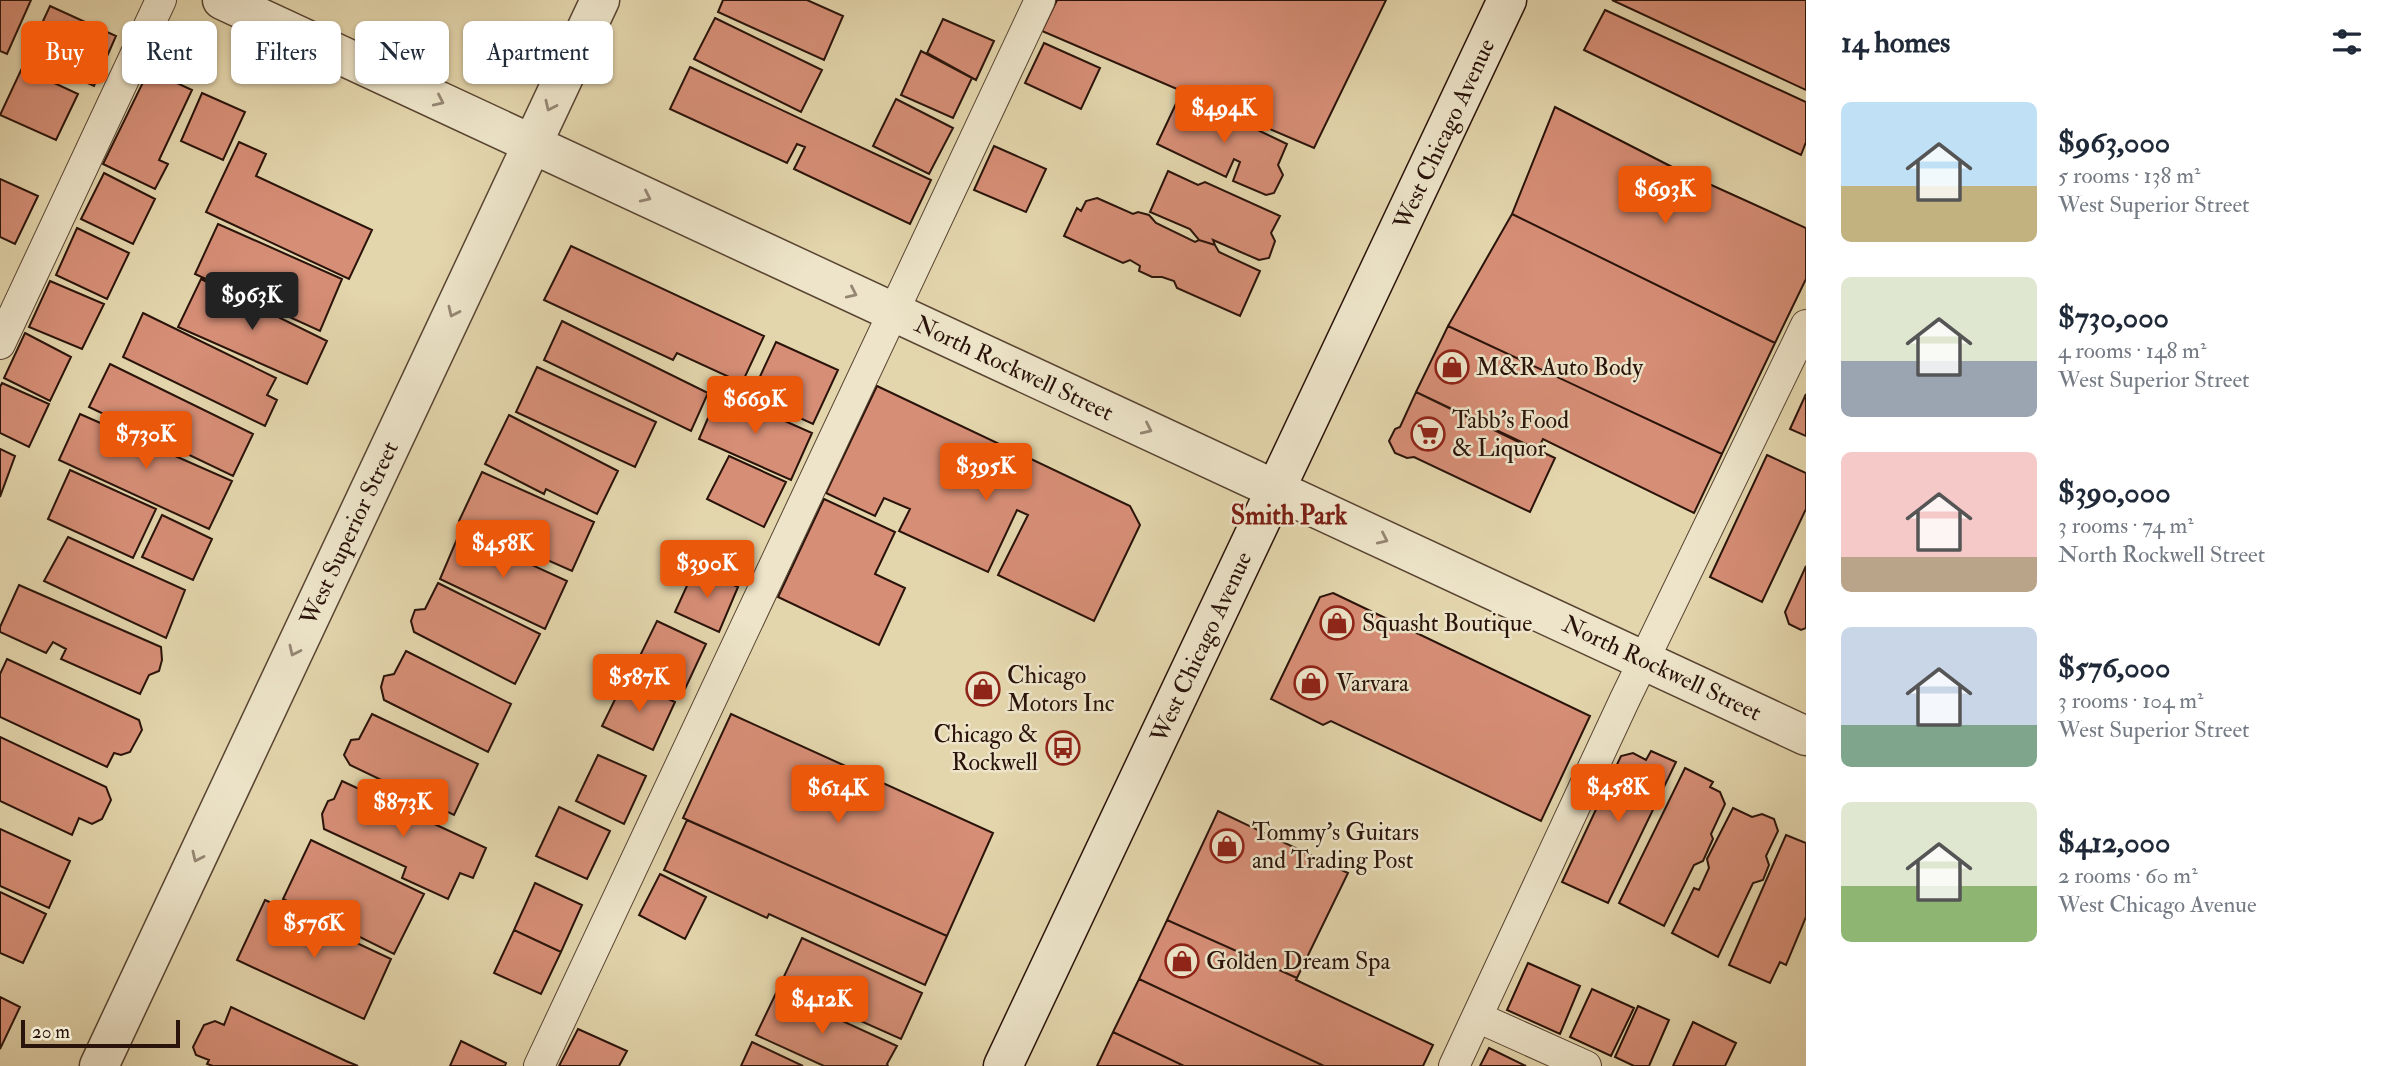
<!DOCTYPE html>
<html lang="en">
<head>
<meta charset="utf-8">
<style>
	:root { --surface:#fff; --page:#f2f2f3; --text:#1f2937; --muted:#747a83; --accent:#ea580c }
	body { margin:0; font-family:"IM FELL Double Pica",serif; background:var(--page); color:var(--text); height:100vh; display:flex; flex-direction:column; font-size:26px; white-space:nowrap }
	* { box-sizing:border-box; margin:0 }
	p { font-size:23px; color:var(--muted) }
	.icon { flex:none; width:38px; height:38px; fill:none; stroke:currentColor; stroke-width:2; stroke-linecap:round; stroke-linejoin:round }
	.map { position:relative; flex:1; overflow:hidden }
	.details { display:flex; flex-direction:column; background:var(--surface); width:595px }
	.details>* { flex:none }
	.hud { position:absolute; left:21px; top:21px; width:665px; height:63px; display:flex; gap:14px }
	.scale { position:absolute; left:21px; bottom:18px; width:159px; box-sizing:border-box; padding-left:7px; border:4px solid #2a130a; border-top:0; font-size:19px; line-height:24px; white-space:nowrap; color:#2a130a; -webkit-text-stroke:5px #ede4c9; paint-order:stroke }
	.price { position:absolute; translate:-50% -60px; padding:0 16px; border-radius:7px; background:var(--accent); color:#fff; font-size:23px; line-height:46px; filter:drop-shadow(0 2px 4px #0008) }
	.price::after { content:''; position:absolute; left:50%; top:42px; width:21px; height:16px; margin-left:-10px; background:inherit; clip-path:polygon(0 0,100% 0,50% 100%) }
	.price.current { background:#222; color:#fff }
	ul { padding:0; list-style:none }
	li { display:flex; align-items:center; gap:21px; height:175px; padding:0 35px }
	li span { display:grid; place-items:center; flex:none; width:196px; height:140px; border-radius:10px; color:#555 }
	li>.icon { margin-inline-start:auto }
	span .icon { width:84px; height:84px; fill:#fffc; stroke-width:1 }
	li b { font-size:30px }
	h2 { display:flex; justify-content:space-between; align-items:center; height:84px; padding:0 35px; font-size:30px }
	.chip { padding:0 24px; border-radius:10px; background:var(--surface); box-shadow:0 2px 5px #0004; font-size:24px; line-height:63px }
	.chip.current { background:var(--accent); color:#fff }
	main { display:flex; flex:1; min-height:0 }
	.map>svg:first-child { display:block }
	.building { fill:#d68e76; stroke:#2a130a; stroke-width:2 }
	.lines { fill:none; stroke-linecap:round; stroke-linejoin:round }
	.lane-casing { stroke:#584432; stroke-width:32 }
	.street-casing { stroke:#584432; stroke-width:41 }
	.secondary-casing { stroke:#2a130a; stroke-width:41 }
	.lane { stroke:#ede4c9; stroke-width:30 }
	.street { stroke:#ede4c9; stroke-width:38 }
	.secondary { stroke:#ede4c9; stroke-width:38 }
	.oneway { stroke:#958673 }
	.labels { text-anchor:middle; stroke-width:5; stroke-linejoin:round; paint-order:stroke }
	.street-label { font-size:24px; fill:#2a130a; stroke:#ede4c9 }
	.poi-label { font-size:24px; fill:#2a130a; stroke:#ede4c9; text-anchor:start }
	.neighbourhood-label { font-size:26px; font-weight:bold; fill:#7a1f14; stroke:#ede4c9 }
</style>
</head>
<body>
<main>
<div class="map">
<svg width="1806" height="1066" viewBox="0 0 1806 1066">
	<rect width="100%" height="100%" fill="#e3d5ac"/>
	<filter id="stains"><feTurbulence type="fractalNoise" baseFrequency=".00286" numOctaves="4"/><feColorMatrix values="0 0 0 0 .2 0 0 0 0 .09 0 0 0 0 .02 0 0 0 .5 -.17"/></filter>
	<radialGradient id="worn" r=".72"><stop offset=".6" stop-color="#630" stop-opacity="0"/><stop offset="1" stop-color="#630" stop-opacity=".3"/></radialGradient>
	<path class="building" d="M0,0h31l-24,54 -7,-3z
		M723,0h84l36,16 -19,44 -106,-48z
		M1057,0h329l-72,148 -272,-117z
		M1612,0h194v90z
		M50,6l66,30 -22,50 -47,-21 4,-8 -21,-8z
		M1605,10l201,92v40l-5,13 -217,-105z
		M715,18l107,52 -21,42 -107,-53z
		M943,19l51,22 -18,39 -49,-27z
		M1044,43l56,25 -19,41 -56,-26z
		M921,51l51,27 -19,40 -52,-23z
		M690,67l241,113 -21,44 -116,-55 11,-22 -8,-3 -10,19 -117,-54z
		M22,68l56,26 -22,46 -56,-25z
		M149,70l43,20 -33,70 9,4 -13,25 -52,-25z
		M202,93l43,19 -22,48 -42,-19z
		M1181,93l106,51 -9,21 5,10 -9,18 -8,2 -33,-14 7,-19 -6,-3 -8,18 -69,-33z
		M896,99l57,29 -24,46 -56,-28z
		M1555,107l121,62 130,59v51l-31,64 -263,-129z
		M239,142l27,12 -10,22 116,54 -23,49 -143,-67z
		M994,146l52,23 -20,43 -52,-22z
		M1168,171l30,14 7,-3 75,34 -9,17 4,8 -6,17 -10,2 -46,-20 2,5 -16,-5 -9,-11 -40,-17z
		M104,173l51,26 -22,45 -52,-25z
		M0,179l38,17 -23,48 -15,-7z
		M1097,198l36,16 5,-2 11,3 7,8 39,19 4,-2 16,5 4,7 41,19 -20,45 -63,-28 -3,-7 -12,-4h-10l-13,-6 1,-5 -10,-6 -7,3 -59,-27 13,-28 4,3 5,-10z
		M1512,214l263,129 -53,111 -274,-128z
		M218,224l124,55 -22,52 -125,-57z
		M77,228l52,25 -22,46 -51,-24z
		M571,246l193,90 -22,47 -65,-30 -4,7 -129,-60z
		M201,279l126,62 -20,43 -129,-57z
		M50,281l54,23 -22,45 -53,-22z
		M143,313l133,65 -9,17 10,5 -12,26 -142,-69z
		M562,321l146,72 -17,38 -147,-71z
		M1448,326l274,128 -28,59 -151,-74 -6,12 -121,-59z
		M25,333l46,24 -21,44 -46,-23z
		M776,342l62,28 -25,54 -62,-28z
		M110,364l143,70 -20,42 -144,-69z
		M537,367l119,55 -21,45 -119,-55z
		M2,383l47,21 -20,43 -29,-14v-46z
		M877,386l253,120 10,19 -46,96 -96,-46 30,-60 -11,-5 -29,62 -89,-41 11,-22 -26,-11 -9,18 -49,-23z
		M719,392l93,41 -21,47 -92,-41z
		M1416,392l139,66 -25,54 -116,-55 -7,1 -12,-5 -6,-12 6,-12 5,-2z
		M1806,394v42l-16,-7z
		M80,414l152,67 -23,48 -150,-69z
		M509,415l109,56 -21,43 -51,-25 -2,5 -59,-30z
		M0,449l15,7 -15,41z
		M1767,455l39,18v36l-44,93 -52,-25z
		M729,456l57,26 -22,45 -57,-28z
		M70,470l86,39 -23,49 -85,-39z
		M482,472l112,50 -22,49 -113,-50z
		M824,499l71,33 -20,42 30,14 -26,57 -101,-48z
		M162,515l50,24 -19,41 -51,-23z
		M460,532l107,49 -22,48 -105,-50z
		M68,537l117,53 -19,48 -122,-57z
		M1806,566v62l-5,2 -12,-6 -4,-12z
		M695,568l43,19 -19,45 -44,-20z
		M438,583l102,51 -25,50 -101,-52 -3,-11 4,-11 10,-1z
		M19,585l142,62 1,13 -3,11 -10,4 -9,19 -79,-35 5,-10 -13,-7 -7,11 -46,-21v-5z
		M1333,593l257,123 -49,105 -210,-100 -8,4 -52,-26 49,-102z
		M657,621l49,23 -21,45 -50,-23z
		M406,651l105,53 -23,48 -104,-52 -3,-13 3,-11 10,-2z
		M7,659l132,61 3,10 -12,22 -9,3 -7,-2 -7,14 -107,-50v-43z
		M625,679l50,23 -22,48 -51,-24z
		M372,714l106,50 -24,51 -104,-50 -6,-10 7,-15 8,-1z
		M731,714l262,119 -46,103 -264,-118z
		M0,737l106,50 5,13 -9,19 -10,5 -13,-6 -7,17 -72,-34z
		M1651,751l25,11 -68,141 -46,-21 59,-126 12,-3 13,7z
		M598,755l48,21 -22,48 -48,-23z
		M1685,768l28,14 -3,5 10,5 5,12 -14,30 2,5 -10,22 -9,4 -30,61 -45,-23z
		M342,781l144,67 -13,30 -13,-5 -12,26 -46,-21 4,-11 -82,-38 -2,-15 6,-13 6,-2z
		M559,807l51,24 -23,48 -51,-23z
		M1733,808l19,9 10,-3 12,5 4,12 -12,25 3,9 -6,15 -10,3 -35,74 -46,-24 22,-45 5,2 10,-22 -2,-9z
		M1218,811l130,62 -51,105 -130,-58z
		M687,820l260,116 -22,49 -156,-71 -2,4 -103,-48z
		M0,829l70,32 -21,47 -49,-22z
		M1786,835l20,8v74l-20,48 -6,-3 -10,21 -41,-18z
		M311,840l113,54 -30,60 -111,-55z
		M660,874l46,23 -21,42 -46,-24z
		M535,883l47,22 -21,47 -47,-22z
		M0,892l46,22 -23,49 -23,-10z
		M265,900l126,59 -27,60 -127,-59z
		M1167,920l130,58 -1,2 137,65 -10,21h-99l-185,-87z
		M514,930l47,22 -20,42 -47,-21z
		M802,938l120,55 -21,46 -121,-54z
		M1528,963l52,23 -20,48 -53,-24z
		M1139,979l185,87h-140l-71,-34z
		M1592,989l42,19 -23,48 -41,-19z
		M777,991l120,55 -10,18 1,2h-64l-68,-31z
		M0,997l20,10 -20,42z
		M1638,1006l31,14 -20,46h-15l-19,-9z
		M231,1007l115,54 12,5h-145l-6,-2 2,-4 -13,-5 -3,-8 11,-22 11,-4 9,4z
		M1693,1022l43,21 -11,23h-52z
		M578,1029l49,22 -8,15h-60z
		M1113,1032l71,34h-87z
		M461,1041l45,22 -1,3h-55z
		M752,1042l51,24h-62z
		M1489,1048l37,18h-46z"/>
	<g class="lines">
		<defs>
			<path id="lane" d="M0,344l161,-344
				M1477,1017l109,49
				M539,1066l501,-1066
				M1454,1066l171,-367 181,-374"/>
			<path id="street" d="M222,0l1584,736
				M99,1066l501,-1066"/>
			<path id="secondary" d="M1003,1066l504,-1066"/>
		</defs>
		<use href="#lane" class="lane-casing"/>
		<use href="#street" class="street-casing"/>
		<use href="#secondary" class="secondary-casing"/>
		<use href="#lane" class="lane"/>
		<use href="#street" class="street"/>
		<use href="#secondary" class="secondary"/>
	</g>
	<defs><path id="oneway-chevron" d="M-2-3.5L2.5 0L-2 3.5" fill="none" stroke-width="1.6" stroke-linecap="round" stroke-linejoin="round" transform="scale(1.75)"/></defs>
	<g class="oneway">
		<use href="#oneway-chevron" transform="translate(439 101) rotate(25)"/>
		<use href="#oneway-chevron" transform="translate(550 106) rotate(115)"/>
		<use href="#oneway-chevron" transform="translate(646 197) rotate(25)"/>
		<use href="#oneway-chevron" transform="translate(852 293) rotate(25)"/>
		<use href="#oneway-chevron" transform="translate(453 312) rotate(115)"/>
		<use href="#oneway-chevron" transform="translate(1147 429) rotate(25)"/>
		<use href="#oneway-chevron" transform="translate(1383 539) rotate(25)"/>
		<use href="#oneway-chevron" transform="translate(294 651) rotate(115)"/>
		<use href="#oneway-chevron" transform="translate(197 857) rotate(115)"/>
	</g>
	<defs>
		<symbol id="shop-ring" viewBox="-11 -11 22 22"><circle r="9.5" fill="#ede4c9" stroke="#8f2418" stroke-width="1.5"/><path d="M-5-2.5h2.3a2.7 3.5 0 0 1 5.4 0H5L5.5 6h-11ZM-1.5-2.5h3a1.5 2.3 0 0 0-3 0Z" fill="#8f2418"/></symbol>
		<symbol id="supermarket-ring" viewBox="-11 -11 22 22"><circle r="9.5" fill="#ede4c9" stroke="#8f2418" stroke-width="1.5"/><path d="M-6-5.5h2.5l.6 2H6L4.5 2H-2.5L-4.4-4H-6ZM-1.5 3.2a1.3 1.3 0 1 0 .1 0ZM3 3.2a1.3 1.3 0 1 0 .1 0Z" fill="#8f2418"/></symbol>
		<symbol id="bus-ring" viewBox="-11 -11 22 22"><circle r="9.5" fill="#ede4c9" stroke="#8f2418" stroke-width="1.5"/><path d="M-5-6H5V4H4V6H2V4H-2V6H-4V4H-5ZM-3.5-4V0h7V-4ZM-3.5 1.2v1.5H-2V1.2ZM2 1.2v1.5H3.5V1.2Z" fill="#8f2418"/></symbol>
	</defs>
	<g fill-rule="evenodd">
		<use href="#shop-ring" x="1433" y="348" width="38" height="38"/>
		<use href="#supermarket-ring" x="1409" y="415" width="38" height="38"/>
		<use href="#shop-ring" x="1318" y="604" width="38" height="38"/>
		<use href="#shop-ring" x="1292" y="664" width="38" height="38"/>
		<use href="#shop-ring" x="964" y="670" width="38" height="38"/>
		<use href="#bus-ring" x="1044" y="729" width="38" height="38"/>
		<use href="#shop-ring" x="1208" y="827" width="38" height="38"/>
		<use href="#shop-ring" x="1163" y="942" width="38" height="38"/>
	</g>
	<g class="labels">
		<g class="street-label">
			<text transform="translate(1444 134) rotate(-65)" y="8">West Chicago Avenue</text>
			<text transform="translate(1014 368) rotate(25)" y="8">North Rockwell Street</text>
			<text transform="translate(349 533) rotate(-65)" y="8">West Superior Street</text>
			<text transform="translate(1201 647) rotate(-65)" y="8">West Chicago Avenue</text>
			<text transform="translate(1662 668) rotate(25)" y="8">North Rockwell Street</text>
		</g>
		<g class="poi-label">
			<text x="1476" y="375">M&amp;R Auto Body</text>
			<text x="1452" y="428">Tabb's Food<tspan x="1452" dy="28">&amp; Liquor</tspan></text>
			<text x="1362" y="631">Squasht Boutique</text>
			<text x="1007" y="683">Chicago<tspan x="1007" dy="28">Motors Inc</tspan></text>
			<text x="1336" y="691">Varvara</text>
			<text x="1038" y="742" text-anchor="end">Chicago &amp;<tspan x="1038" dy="28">Rockwell</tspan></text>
			<text x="1252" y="840">Tommy's Guitars<tspan x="1252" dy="28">and Trading Post</tspan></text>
			<text x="1206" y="969">Golden Dream Spa</text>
		</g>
		<g class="neighbourhood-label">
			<text x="1289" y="524">Smith Park</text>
		</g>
	</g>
	<rect width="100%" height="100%" filter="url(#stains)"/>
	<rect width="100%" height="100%" fill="url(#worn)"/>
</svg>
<div class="scale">20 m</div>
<b class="price" style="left:1224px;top:145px">$494K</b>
<b class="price" style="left:1665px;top:226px">$693K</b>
<b class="price current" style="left:252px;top:332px">$963K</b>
<b class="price" style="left:755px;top:436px">$669K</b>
<b class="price" style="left:146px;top:471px">$730K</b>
<b class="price" style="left:986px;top:503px">$395K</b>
<b class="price" style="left:503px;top:580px">$458K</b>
<b class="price" style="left:707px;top:600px">$390K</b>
<b class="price" style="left:639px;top:714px">$587K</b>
<b class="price" style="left:1618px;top:824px">$458K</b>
<b class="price" style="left:838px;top:825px">$614K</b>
<b class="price" style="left:403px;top:839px">$873K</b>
<b class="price" style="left:314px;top:960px">$576K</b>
<b class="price" style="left:822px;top:1036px">$412K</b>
<div class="hud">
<a class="chip current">Buy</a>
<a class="chip">Rent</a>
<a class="chip">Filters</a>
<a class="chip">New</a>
<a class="chip">Apartment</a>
</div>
</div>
<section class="details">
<h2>14 homes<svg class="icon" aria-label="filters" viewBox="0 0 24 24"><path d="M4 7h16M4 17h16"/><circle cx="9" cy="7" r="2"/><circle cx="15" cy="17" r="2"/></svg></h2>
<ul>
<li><span style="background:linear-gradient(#bfe0f5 60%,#c2b280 0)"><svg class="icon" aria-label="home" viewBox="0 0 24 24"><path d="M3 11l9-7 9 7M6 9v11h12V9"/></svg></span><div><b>$963,000</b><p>5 rooms · 138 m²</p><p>West Superior Street</p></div></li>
<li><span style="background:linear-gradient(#dfe7d0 60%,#9aa5b1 0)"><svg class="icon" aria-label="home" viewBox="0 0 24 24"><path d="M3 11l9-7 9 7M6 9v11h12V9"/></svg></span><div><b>$730,000</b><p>4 rooms · 148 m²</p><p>West Superior Street</p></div></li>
<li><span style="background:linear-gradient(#f6c9c9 75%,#b9a48a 0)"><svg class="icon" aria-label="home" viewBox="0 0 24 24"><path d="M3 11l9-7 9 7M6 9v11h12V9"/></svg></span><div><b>$390,000</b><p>3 rooms · 74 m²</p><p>North Rockwell Street</p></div></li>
<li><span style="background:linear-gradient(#c9d6e8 70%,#7fa58c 0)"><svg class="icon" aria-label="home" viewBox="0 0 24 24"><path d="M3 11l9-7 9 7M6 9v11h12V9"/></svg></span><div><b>$576,000</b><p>3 rooms · 104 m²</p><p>West Superior Street</p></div></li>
<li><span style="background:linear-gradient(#dfe7d0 60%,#8fb573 0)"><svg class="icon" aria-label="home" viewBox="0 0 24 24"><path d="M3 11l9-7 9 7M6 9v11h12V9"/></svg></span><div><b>$412,000</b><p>2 rooms · 60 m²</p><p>West Chicago Avenue</p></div></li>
</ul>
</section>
</main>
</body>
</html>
